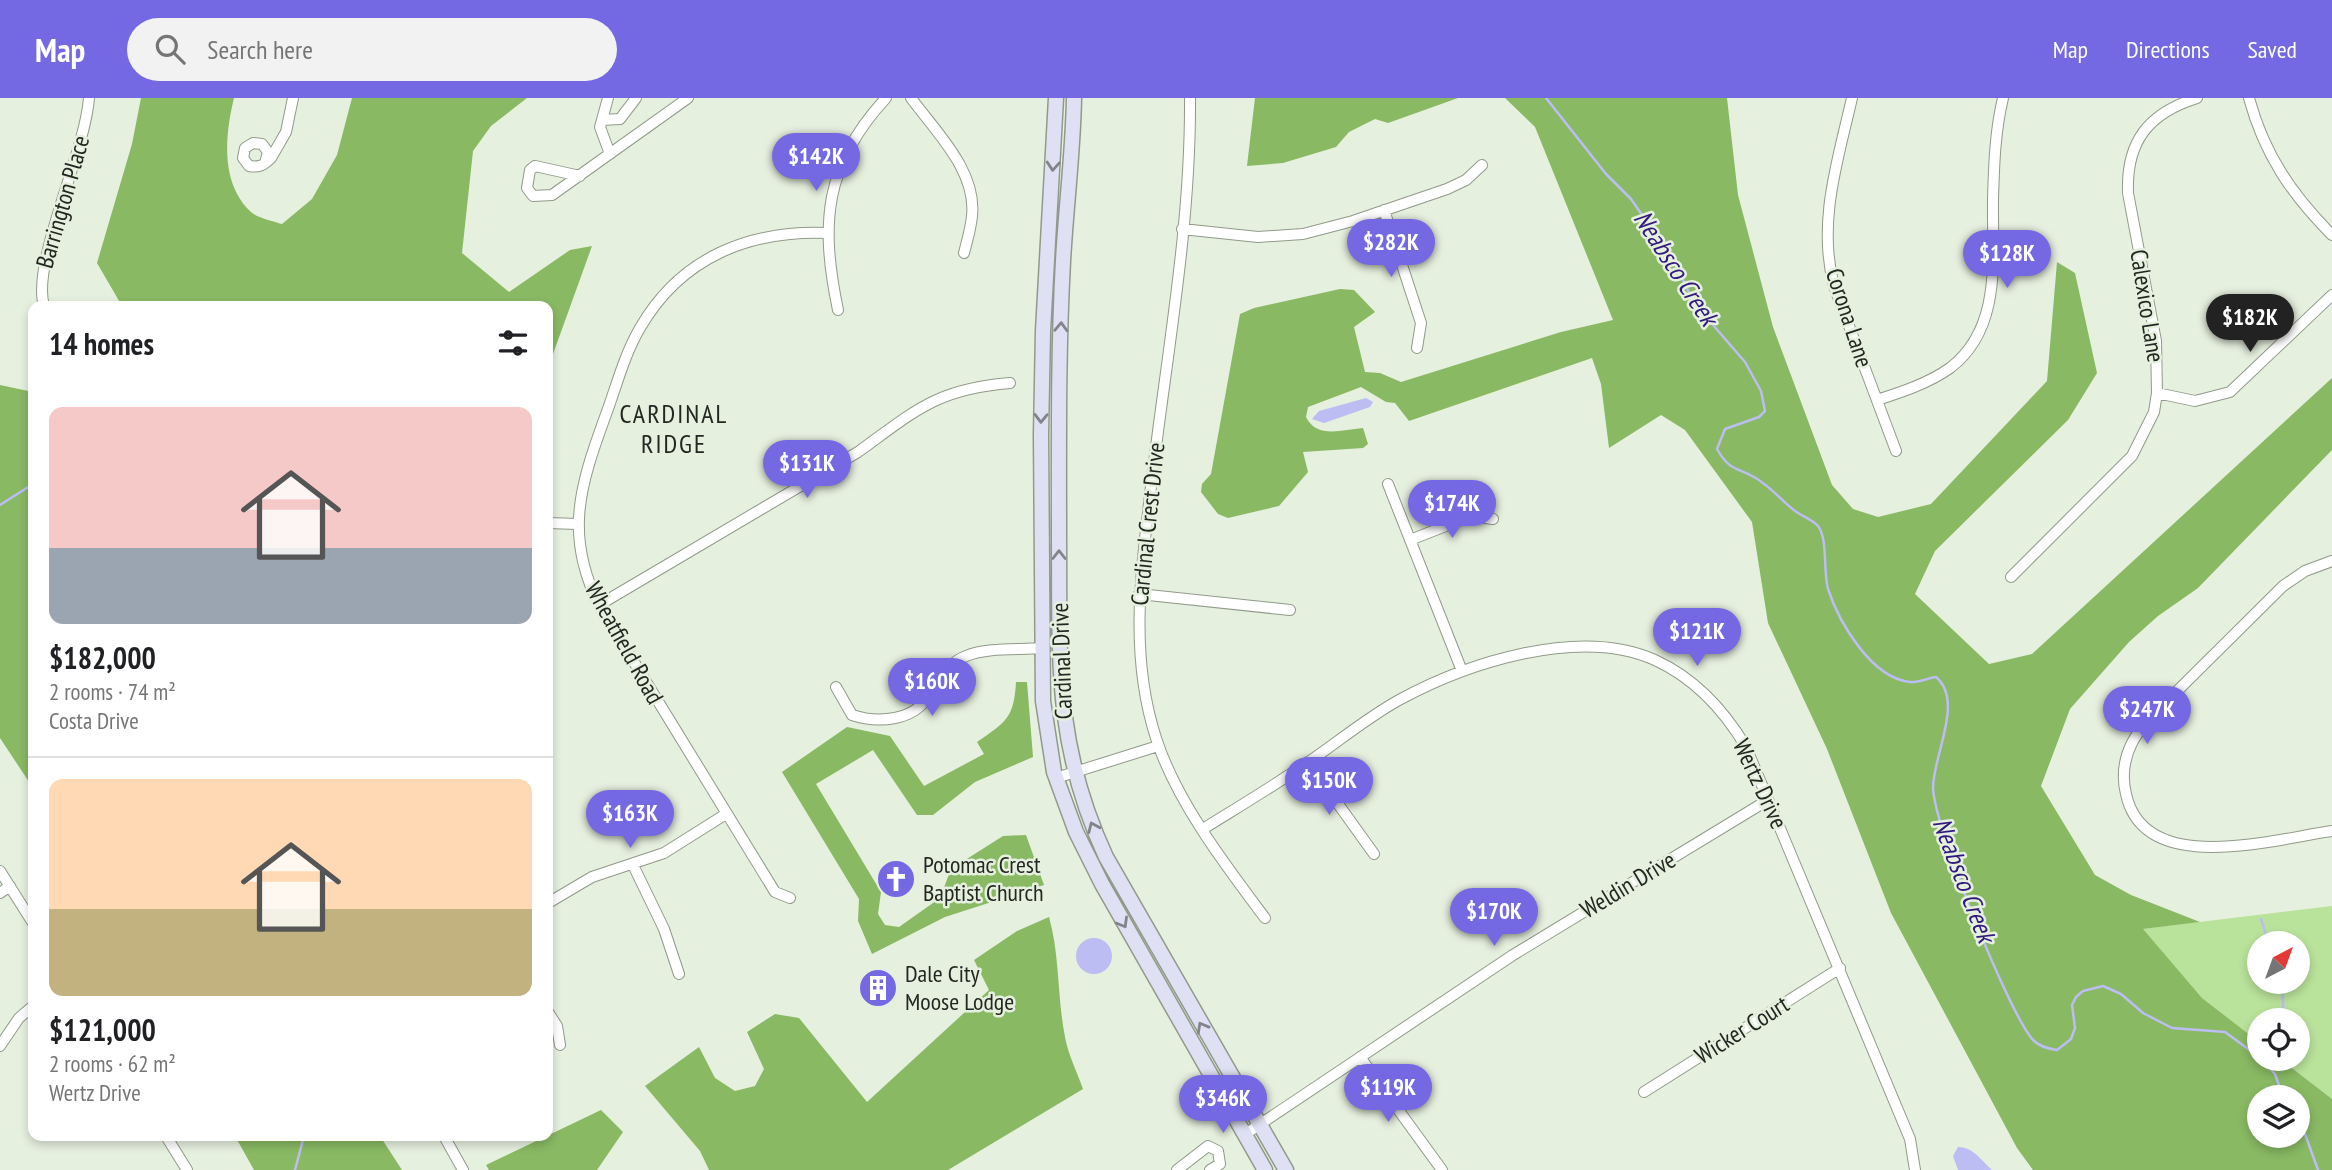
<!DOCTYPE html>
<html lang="en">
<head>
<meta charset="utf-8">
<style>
	:root { --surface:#fff; --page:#f2f2f2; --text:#202124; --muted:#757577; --line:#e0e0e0; --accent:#7568e3 }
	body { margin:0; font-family:"PT Sans Narrow",sans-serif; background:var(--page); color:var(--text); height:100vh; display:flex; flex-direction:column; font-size:26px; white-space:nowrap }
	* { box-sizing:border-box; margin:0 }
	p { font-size:23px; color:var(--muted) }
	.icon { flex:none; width:38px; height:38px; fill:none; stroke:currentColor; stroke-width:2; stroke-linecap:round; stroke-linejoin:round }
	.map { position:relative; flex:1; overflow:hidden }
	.side { position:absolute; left:28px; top:203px; width:525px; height:840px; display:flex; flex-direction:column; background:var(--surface); border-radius:14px; box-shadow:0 4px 10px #0003 }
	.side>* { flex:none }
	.needle { width:46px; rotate:41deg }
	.tools { position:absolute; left:2247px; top:833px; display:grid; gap:14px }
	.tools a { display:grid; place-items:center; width:63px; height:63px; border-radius:50%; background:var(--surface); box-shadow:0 4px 10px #0003; font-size:35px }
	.price { position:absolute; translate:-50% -60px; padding:0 16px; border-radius:24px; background:var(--accent); color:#fff; font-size:23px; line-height:46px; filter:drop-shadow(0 2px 4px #0008) }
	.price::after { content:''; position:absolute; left:50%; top:42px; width:21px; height:16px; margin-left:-10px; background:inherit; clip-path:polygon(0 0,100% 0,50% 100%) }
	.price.active { background:#222; color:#fff }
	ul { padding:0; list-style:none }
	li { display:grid; align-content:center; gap:14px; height:371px; padding:0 21px }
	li+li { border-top:2px solid var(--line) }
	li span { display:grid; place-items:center; height:217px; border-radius:14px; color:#555 }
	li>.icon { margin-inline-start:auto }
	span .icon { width:126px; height:126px; fill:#fffc; stroke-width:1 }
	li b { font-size:30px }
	h2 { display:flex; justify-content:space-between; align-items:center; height:84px; padding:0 21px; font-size:30px }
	header { display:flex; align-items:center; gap:42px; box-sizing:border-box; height:98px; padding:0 35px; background:var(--accent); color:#fff }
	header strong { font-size:33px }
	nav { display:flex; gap:38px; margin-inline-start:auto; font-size:24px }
	.search { width:490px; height:63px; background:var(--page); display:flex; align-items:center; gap:18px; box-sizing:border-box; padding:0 24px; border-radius:38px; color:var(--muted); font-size:26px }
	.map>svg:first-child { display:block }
	.green { fill:#b9e29a; fill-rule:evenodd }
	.forest { fill:#89b963; fill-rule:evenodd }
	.water { fill:#bcbdf3 }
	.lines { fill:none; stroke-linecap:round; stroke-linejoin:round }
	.stream { stroke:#bcbdf3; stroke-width:2.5 }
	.minor-casing { stroke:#919a8a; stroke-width:12 }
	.secondary-casing { stroke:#919a8a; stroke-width:17 }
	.minor { stroke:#fff; stroke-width:10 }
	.secondary { stroke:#e0e0f4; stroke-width:14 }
	.oneway { stroke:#82848a }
	.labels { text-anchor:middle; stroke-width:5; stroke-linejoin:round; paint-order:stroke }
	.street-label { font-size:24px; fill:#232721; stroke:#e6f0df }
	.poi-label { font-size:24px; fill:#232721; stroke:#e6f0df; text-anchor:start }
	.water-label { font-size:26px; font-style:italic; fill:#311a7e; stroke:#e6f0df }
	.neighbourhood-label { font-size:26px; letter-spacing:2px; fill:#232721; stroke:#e6f0df }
</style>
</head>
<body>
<header>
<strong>Map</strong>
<div class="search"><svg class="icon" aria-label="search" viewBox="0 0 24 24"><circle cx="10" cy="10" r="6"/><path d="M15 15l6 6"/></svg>Search here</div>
<nav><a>Map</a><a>Directions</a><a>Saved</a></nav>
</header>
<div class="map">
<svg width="2332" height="1072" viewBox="0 0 2332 1072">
	<rect width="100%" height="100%" fill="#e6f0df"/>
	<path class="green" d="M2332,808v193l-52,-40h18v-39h-39v22l-57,-44 -60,-69zM2259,845h39v39h-39z"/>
	<path class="forest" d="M141,0h93c-9,37 -14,85 17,114 7,6 22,9 31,12l30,-25 25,-44 15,-57h175l-36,28 -18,25 -11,102 47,39 61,-42 22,-4 -44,122v-62h-426l-25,-43 35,-119z
		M1255,0h203l-70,25 -13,-4 -26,13 -13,15 -53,16 -36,3z
		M1505,0h222l11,97 35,132 59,158 21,24 25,8 53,-13 116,-123 10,-119 18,11 22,100 -29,47 -133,131 -20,43 74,70 43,-10 300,-276v72l-134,138 -40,28 -29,26 -59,67 -29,77 54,89 36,20 69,27 -57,7 59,69 57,44v17h21l52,40v71h-299l-16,-22 -126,-235 -64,-164 -59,-126 -16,-101 -67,-92 -24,-15 -52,33 -8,-64 -9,-26 -183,63 -14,-18 -9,-1 -25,-15 -53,20 -2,10c11,22 35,13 57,11l5,16 -5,4 -60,4 5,20 -29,34 -51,12 -10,-4 -17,-22 1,-8 9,-10 29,-160 14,-6 86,-19 14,1 21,22 -21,15 11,45 15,1 21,9 160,-50 52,-12 -78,-193zM2298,999v39h-39v-39z
		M0,287l33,7v396l-33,-50z
		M1016,584h11l6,75 -58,25 -42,33h-16l-44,-65 -57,34 65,108 -3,22 7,11 14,2 41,-29 11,-29 52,-33 23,-1 18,50 -99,32 -73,37 -14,-33 1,-22 -77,-127 65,-45 43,9 34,50 60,-32 -7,-12c29,-20 37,-24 39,-60z
		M1049,819c11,39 8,79 16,120 3,17 12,35 18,52l-135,81h-239l-9,-19 -55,-65 54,-39 16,31 20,13 20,-5 9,-17 -17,-37 28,-18 24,4 68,84 122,-112 -15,-30 43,-29z
		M601,1012l22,22 -26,38h-108l-3,-5z
		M235,1038h145l22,34h-148z"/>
	<path class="water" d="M1366,300l7,4 -3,5 -46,16 -12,-4 7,-8z
		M1076 858a18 18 0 1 1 36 0a18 18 0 1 1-36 0Z
		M1958,1049c14,-1 24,14 34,23h-34l-5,-14z"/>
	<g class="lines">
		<path class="stream" d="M1546,0l60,76 25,25 43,62 20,42 51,59 16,29 4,20 -6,6 -34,12 -8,20c12,21 18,18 37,28 16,9 28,24 41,34 7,5 18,9 23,15 10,13 5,45 10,63 11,33 43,89 82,93 7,1 18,-4 26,-5 28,24 -2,76 -3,110 0,37 75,225 100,253 6,6 16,9 24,10l14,-11 4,-11 -3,-23 4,-8 7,-6 20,-5 18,8 22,19 29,15 53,4 34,25
			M0,407l33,-21
			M2261,821l8,24
			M2282,884l2,38
			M2261,961l14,15 8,23
			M2298,1026l7,10 13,36
			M295,1072l9,-34"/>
		<defs>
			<path id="minor" d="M608,0l-8,29 10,27
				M911,0c25,34 66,73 61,118 -1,12 -5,25 -8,37
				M1190,0c1,130 -24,260 -39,389 -10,85 -22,168 5,251 20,63 70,128 109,180
				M1852,0c-14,62 -35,124 -18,188l62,165
				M2249,0c15,56 43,97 83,137
				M602,22l18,-1 16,-21
				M265,65l3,-11 -6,-8 -9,-1 -8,5 -2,10 6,8c10,2 15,-1 22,-8l15,-26 7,-34
				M580,78l-45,-10 -5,4 -3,18 6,8 19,-1 136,-97
				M1384,112l37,113 -4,25
				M1182,131l76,8 45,-3 50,-13 94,-32 19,-9 16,-15
				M44,208c-13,-43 41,-153 45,-208
				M838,212c-18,-86 -14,-145 48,-212
				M2157,295l38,8 35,-9 102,-97
				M1877,302c25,-8 52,-17 73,-32 53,-40 42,-112 43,-169 1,-34 2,-68 10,-101
				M1388,386l74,187
				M548,425l29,1
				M1410,442l61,-24 22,3
				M2332,463l-27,10 -22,15 -135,134c-19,21 -29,45 -22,74 18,84 148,45 206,37
				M2011,479l121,-121 22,-44 3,-19 -1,-52 -28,-148c-2,-52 21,-80 69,-95
				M1139,496l151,16
				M599,507l259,-153c57,-41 78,-63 152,-69
				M836,589l16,28c15,5 27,6 43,3 43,-8 36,-48 71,-62 22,-9 52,-6 76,-8
				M1308,664l66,92
				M1056,680l102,-32
				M1203,731c32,-20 64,-39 95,-60 34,-22 65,-49 101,-69 68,-37 180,-74 256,-40 39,18 69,50 91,87l164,392 5,31
				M633,767l31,64 15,45
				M0,773l33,52
				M0,795l10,-7
				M790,800l-15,-6 -176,-287c-35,-70 -19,-119 6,-188 11,-29 19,-62 35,-89 41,-71 109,-98 188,-95
				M548,805l44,-26 72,-24 62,-39
				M548,914l9,14 3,19
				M0,948l19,-28 14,-12
				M1360,959l82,113
				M1644,994l196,-124
				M1244,1037l269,-180 255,-155
				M166,1038l21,34
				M444,1038l19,34
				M1177,1072l31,-24 10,5 2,13 -10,6"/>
			<path id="secondary" d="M1056,0l-13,233 -2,103 2,267 11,71 22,60 26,52 163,286
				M1074,0c-1,55 -8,109 -11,163 -5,92 -4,184 -4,275 1,122 -6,207 47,321l180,313"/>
		</defs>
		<use href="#minor" class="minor-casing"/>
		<use href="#secondary" class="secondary-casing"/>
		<use href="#minor" class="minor"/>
		<use href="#secondary" class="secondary"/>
	</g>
	<defs><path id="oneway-chevron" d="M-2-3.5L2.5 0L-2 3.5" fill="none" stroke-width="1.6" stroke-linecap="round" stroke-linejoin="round" transform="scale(1.75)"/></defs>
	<g class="oneway">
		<use href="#oneway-chevron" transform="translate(1053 68) rotate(94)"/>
		<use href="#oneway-chevron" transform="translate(1061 229) rotate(-88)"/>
		<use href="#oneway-chevron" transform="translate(1041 320) rotate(91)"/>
		<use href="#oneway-chevron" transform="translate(1059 457) rotate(-90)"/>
		<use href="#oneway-chevron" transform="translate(1093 729) rotate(-114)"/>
		<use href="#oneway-chevron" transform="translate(1123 825) rotate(60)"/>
		<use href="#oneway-chevron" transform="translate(1202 929) rotate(-119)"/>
	</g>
	<defs>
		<symbol id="church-disc" viewBox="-11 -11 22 22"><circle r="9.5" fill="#7568e3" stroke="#e6f0df"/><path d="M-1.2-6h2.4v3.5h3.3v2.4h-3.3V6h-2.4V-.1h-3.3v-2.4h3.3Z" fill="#fff"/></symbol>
		<symbol id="building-disc" viewBox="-11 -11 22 22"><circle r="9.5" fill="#7568e3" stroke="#e6f0df"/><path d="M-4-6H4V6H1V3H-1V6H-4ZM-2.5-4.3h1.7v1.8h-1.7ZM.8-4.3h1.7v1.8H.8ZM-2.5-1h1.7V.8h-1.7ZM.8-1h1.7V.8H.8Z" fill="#fff"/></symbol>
	</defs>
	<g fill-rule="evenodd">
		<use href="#church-disc" x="874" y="759" width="44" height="44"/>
		<use href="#building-disc" x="856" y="868" width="44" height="44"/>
	</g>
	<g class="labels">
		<g class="street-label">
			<text transform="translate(63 104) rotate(-74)" y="8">Barrington Place</text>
			<text transform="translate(2147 208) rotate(81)" y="8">Calexico Lane</text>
			<text transform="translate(1849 220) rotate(72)" y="8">Corona Lane</text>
			<text transform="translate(1148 426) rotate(-84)" y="8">Cardinal Crest Drive</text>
			<text transform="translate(624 545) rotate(61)" y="8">Wheatfield Road</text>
			<text transform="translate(1062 563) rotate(-92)" y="8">Cardinal Drive</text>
			<text transform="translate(1760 686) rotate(65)" y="8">Wertz Drive</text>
			<text transform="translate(1628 787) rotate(-31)" y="8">Weldin Drive</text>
			<text transform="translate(1742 932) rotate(-32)" y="8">Wicker Court</text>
		</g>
		<g class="poi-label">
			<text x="923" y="775">Potomac Crest<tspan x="923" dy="28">Baptist Church</tspan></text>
			<text x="905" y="884">Dale City<tspan x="905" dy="28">Moose Lodge</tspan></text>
		</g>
		<g class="water-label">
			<text transform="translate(1676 170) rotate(57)" y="9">Neabsco Creek</text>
			<text transform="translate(1964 782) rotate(69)" y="9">Neabsco Creek</text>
		</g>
		<g class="neighbourhood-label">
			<text x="674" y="325">CARDINAL<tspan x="674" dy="30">RIDGE</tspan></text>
		</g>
	</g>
</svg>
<div class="tools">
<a><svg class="needle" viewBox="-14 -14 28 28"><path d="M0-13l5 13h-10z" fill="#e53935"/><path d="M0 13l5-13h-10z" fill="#757577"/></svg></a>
<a><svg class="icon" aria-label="locate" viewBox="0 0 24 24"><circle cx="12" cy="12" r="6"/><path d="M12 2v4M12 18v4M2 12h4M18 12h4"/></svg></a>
<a><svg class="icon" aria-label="layers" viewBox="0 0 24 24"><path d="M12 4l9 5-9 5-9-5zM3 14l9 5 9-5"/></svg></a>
</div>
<b class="price" style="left:816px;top:95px">$142K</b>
<b class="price" style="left:1391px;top:181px">$282K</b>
<b class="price" style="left:2007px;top:192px">$128K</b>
<b class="price active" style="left:2250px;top:256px">$182K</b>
<b class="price" style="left:807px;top:402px">$131K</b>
<b class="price" style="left:1452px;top:442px">$174K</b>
<b class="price" style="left:1697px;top:570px">$121K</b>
<b class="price" style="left:932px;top:620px">$160K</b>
<b class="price" style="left:2147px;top:648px">$247K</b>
<b class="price" style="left:1329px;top:719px">$150K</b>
<b class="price" style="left:630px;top:752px">$163K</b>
<b class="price" style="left:1494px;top:850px">$170K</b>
<b class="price" style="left:1388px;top:1026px">$119K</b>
<b class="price" style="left:1223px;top:1037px">$346K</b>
<section class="side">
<h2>14 homes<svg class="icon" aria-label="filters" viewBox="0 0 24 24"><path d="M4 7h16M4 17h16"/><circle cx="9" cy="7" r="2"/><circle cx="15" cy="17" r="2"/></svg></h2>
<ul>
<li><span style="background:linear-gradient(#f6c9c9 65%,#9aa5b1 0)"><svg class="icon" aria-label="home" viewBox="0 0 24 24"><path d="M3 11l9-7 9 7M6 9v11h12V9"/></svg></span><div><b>$182,000</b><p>2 rooms · 74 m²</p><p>Costa Drive</p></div></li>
<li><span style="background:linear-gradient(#ffd9b3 60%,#c2b280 0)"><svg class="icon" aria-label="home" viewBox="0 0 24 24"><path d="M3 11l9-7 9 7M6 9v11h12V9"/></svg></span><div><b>$121,000</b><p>2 rooms · 62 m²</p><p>Wertz Drive</p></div></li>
</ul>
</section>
</div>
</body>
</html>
